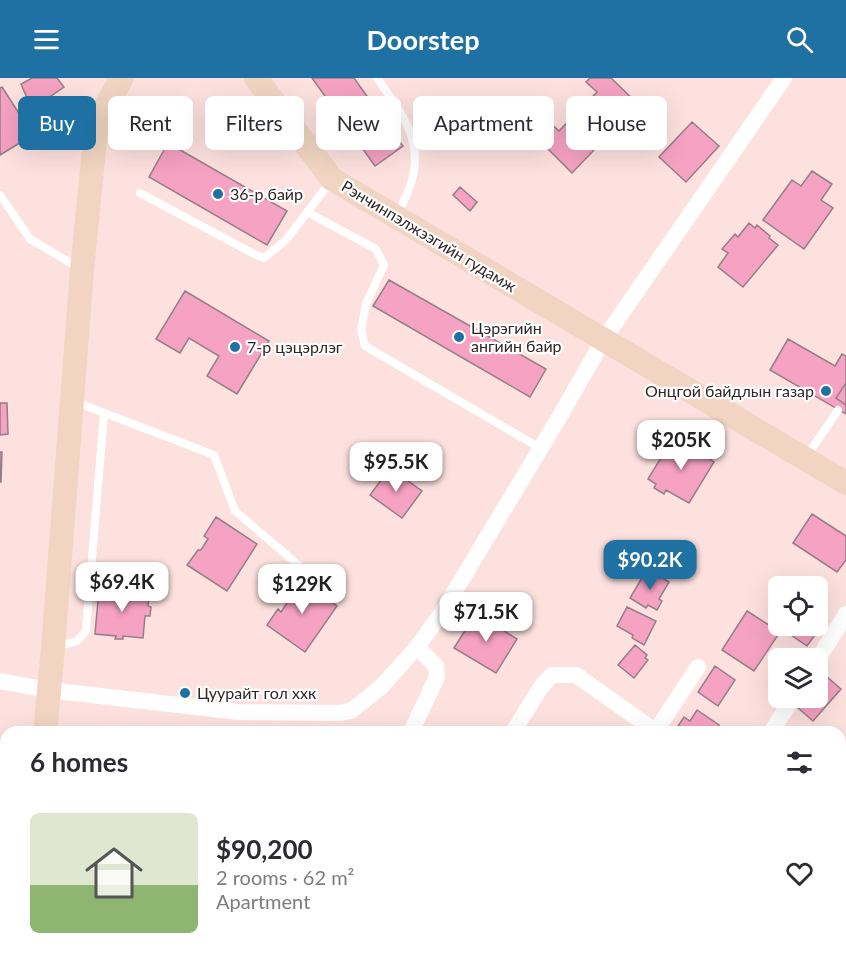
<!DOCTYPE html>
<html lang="en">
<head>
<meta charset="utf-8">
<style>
	:root { --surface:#fff; --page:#f7f7f7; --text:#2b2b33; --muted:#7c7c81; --accent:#1e71a2 }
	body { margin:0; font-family:Lato,sans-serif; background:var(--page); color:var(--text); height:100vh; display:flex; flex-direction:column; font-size:22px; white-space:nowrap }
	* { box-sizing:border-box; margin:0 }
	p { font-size:20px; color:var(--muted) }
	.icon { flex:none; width:33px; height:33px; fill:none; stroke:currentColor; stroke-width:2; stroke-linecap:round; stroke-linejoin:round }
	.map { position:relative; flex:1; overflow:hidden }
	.side { position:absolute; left:0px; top:648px; width:846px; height:236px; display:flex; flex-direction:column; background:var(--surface); border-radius:18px 18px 0 0; box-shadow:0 6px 24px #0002 }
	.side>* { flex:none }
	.hud { position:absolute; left:18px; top:18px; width:810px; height:54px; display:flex; gap:12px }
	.controls { position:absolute; left:768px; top:498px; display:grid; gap:12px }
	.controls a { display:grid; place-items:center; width:60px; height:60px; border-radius:9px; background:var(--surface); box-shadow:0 6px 24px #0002; font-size:30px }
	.price { position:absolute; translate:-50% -51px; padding:0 14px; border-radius:12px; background:#fff; color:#222; font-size:20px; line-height:39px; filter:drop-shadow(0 2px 3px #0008) }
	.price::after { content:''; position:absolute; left:50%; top:36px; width:18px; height:14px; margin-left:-9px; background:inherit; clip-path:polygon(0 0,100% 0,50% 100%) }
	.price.on { background:var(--accent); color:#fff }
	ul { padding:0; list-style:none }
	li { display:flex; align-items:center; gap:18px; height:150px; padding:0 30px }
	li span { display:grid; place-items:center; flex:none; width:168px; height:120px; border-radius:9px; color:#555 }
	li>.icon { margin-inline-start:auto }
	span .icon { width:72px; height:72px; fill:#fffc; stroke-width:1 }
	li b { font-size:26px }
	h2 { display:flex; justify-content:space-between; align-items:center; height:72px; padding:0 30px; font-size:26px }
	.pill { padding:0 21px; border-radius:9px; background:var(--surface); box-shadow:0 6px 24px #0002; font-size:21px; line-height:54px }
	.pill.on { background:var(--accent); color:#fff }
	header { display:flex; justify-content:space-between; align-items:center; height:78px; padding:0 30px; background:var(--accent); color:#fff; font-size:27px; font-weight:700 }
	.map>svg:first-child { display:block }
	.building { fill:#f6a2c2; stroke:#957e86; stroke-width:1.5 }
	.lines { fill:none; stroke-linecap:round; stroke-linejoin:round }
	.lane { stroke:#fff; stroke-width:8 }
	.street { stroke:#fff; stroke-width:16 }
	.secondary { stroke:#f1d5c2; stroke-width:24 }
	.poi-dot { fill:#1e71a2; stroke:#fff; stroke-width:2 }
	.labels { text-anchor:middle; stroke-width:4.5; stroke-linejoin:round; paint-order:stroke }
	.poi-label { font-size:16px; fill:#302625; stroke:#fff; text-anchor:start }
	.street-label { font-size:16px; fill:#302625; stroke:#fff }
</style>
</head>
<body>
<header><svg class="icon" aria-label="menu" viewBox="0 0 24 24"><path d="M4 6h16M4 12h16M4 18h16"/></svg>Doorstep<svg class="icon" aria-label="search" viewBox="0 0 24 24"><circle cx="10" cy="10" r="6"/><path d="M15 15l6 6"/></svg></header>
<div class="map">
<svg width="846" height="883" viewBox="0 0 846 883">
	<rect width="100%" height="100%" fill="#fde1df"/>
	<path class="building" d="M32,0h25l7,9 -32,22 -11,-25z
		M312,0h42l49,68 -28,20z
		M590,0h22v1l26,25 -66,69 -38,-38 14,-14 11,10 38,-39 -11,-10z
		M2,9l31,48 -33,20v-67z
		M692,44l27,24 -33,36 -27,-25z
		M168,65l119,68 -20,34 -118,-68z
		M812,93l20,13 -11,16 12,8 -29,41 -41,-29 29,-40 9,6z
		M460,109l17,15 -7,9 -17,-16z
		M749,145l6,5 2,-3 13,11 -1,2 9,7 -35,42 -25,-20 10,-14 -6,-4 13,-15 3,3z
		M389,202l157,89 -16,28 -157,-91z
		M185,213l84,50 -32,53 -30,-18 12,-20 -30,-18 -9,15 -24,-14z
		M788,261l47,27 7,-12 4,2v58l-76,-44z
		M846,305v22l-10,-7z
		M0,325h7l1,31 -8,1z
		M673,360l15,9 2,-3 12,7 -1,2 13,9 -25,41 -23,-13 -2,4 -10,-6 2,-4 -8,-5z
		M0,374h2l-1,30h-1z
		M390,390l32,23 -20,27 -32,-23z
		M812,436l34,22v24l-9,12 -44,-29z
		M216,439l41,27 -30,47 -40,-26 11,-15h3l7,-11 -4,-3z
		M651,493l18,11 -10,17 3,2 -5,9 -9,-5 -2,3 -16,-10 13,-22 3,2z
		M298,500l39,28 -32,46 -38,-27 11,-16 3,3 8,-12 -4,-3z
		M99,511l50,4 -1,13 3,1 -1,9h-5l-2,22 -20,-2v3h-8l1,-3 -21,-2z
		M627,529l29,14 -12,24 -12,-7 1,-3 -16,-9z
		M747,533l33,21 -26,39 -32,-21z
		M476,535l41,26 -21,34 -42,-25z
		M785,548h16l14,9 -8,11 -25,-17z
		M635,567l12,10 -2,3 3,2 -14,18 -16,-13z
		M715,588l20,14 -17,26 -20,-14z
		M826,598l15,13 -28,32 -15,-13 9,-10h11v-12z
		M697,632l22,15 -4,7h-41l10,-15 6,4z
		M840,846l6,4v32l-9,-4h3z
		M774,878h23l-3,5h-23z"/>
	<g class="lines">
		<path class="lane" d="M377,0c20,29 43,55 37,93 -2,15 -10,29 -16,43
			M140,115l116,62 8,3 22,-18 44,-58
			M0,117l30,44 49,29
			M307,134l69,37 8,16 -18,39 -5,26 4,16 175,102
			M73,323l141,54 21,56 80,68
			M807,378l31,-46
			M56,569l21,-6 9,-10 18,-218"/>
		<path class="street" d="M818,581l28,-45
			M0,603l49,9 189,22 101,1 12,-2 31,-25 35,-39 24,-33 119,-198 44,-77 180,-261
			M411,654l26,-55 -1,-11 -19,-19
			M513,654l28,-45 11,-12h24l79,56
			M655,654l43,-65
			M771,654l22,-34
			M840,727l6,-9
			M840,792l6,4
			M0,870l6,3
			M243,878l5,5
			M602,878l7,5
			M120,883l7,-5
			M732,883l4,-5"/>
		<path class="secondary" d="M256,0l76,101 514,304
			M45,654l8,-84 29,-378 14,-140 10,-25 16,-27
			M23,883l1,-5"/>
	</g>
	<g class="poi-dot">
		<circle cx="218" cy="116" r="6"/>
		<circle cx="459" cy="259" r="6"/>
		<circle cx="235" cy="269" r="6"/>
		<circle cx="826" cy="313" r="6"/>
		<circle cx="185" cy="615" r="6"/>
	</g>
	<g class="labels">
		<g class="poi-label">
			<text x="230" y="122">36-р байр</text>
			<text x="471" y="256">Цэрэгийн<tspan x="471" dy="18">ангийн байр</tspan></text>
			<text x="247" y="275">7-р цэцэрлэг</text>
			<text x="814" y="319" text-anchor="end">Онцгой байдлын газар</text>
			<text x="197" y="621">Цуурайт гол ххк</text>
		</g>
		<g class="street-label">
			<text transform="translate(429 158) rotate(31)" y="6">Рэнчинпэлжээгийн гудамж</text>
		</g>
	</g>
</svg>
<div class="controls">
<a><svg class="icon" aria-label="locate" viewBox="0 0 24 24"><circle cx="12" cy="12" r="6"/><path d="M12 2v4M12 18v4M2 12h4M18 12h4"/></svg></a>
<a><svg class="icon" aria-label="layers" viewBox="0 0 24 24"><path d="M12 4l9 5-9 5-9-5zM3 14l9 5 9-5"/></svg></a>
</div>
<b class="price" style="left:681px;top:393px">$205K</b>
<b class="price" style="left:396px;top:415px">$95.5K</b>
<b class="price on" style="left:650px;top:513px">$90.2K</b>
<b class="price" style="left:122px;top:535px">$69.4K</b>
<b class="price" style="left:302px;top:537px">$129K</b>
<b class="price" style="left:486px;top:565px">$71.5K</b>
<div class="hud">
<a class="pill on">Buy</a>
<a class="pill">Rent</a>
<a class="pill">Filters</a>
<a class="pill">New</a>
<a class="pill">Apartment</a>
<a class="pill">House</a>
</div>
<section class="side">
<h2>6 homes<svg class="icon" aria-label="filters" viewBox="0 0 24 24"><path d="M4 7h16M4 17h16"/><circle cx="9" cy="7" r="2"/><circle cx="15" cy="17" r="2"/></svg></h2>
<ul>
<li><span style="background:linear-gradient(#dfe7d0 60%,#8fb573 0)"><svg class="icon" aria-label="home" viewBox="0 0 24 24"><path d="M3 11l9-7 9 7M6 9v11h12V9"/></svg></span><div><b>$90,200</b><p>2 rooms · 62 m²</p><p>Apartment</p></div><svg class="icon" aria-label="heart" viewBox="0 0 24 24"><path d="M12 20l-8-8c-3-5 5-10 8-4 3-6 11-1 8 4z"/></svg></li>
</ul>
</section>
</div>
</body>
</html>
